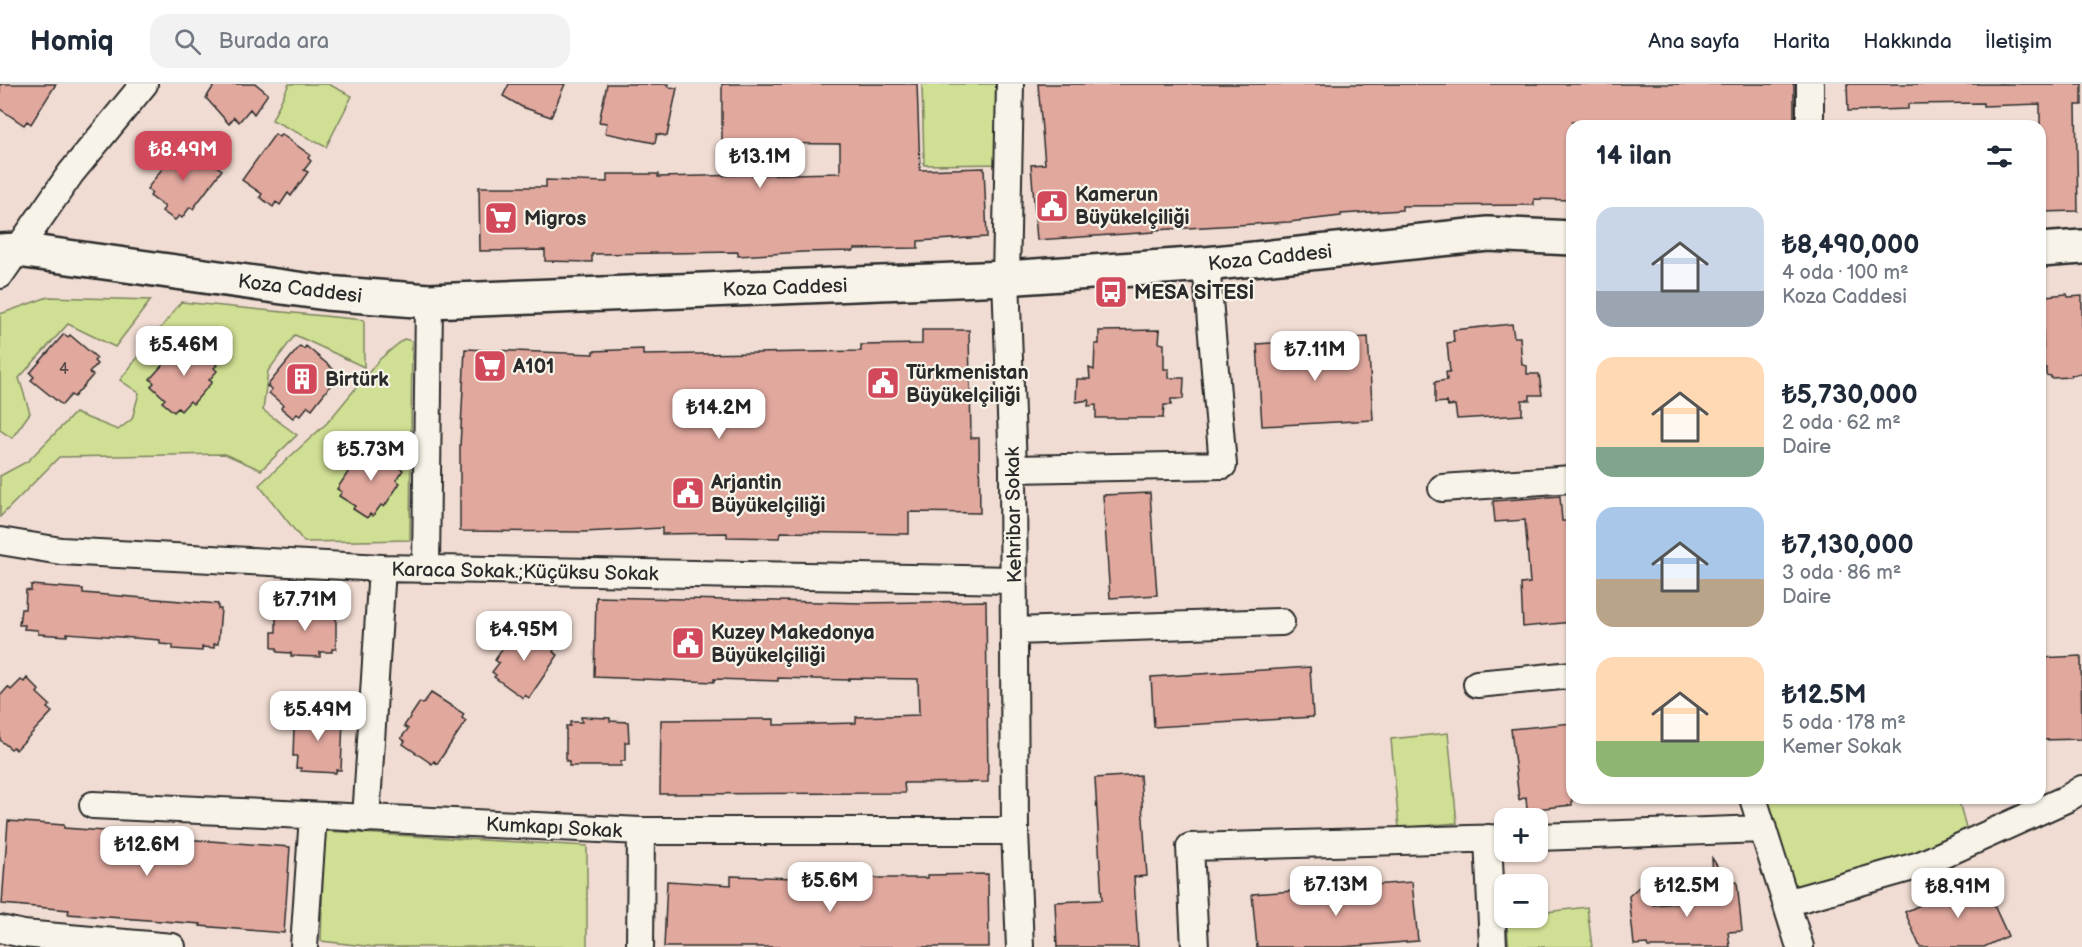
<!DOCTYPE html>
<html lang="tr">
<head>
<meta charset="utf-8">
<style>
	:root { --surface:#fff; --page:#f2f2f3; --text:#1f2937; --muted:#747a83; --line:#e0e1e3; --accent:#d1495b }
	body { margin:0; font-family:"Balsamiq Sans",sans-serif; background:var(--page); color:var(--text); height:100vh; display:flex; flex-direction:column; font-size:22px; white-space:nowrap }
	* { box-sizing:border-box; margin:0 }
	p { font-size:20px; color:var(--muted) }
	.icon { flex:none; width:33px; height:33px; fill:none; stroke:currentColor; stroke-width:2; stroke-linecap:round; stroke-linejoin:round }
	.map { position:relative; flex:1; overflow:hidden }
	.side { position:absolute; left:1566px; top:36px; width:480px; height:684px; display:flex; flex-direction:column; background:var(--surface); border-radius:18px; box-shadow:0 2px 4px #0004 }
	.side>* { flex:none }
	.buttons { position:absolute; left:1494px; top:724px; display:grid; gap:12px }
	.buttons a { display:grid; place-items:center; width:54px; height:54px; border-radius:12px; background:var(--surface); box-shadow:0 2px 4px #0004; font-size:30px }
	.price { position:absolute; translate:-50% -51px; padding:0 14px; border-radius:12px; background:#fff; color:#222; font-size:20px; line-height:39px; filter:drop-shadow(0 2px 3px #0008) }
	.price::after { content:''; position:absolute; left:50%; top:36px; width:18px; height:14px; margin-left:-9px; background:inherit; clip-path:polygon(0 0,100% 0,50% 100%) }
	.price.selected { background:var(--accent); color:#fff }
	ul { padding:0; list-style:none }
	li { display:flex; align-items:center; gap:18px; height:150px; padding:0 30px }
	li span { display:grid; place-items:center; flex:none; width:168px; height:120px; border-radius:18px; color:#555 }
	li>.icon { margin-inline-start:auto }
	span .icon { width:72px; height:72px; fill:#fffc; stroke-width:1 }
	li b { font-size:26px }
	h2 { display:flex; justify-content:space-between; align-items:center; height:72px; padding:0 30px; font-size:26px }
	header { display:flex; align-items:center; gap:36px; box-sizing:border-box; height:84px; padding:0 30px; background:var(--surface); border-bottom:2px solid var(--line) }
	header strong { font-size:28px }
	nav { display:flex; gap:33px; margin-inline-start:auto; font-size:21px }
	.search { width:420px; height:54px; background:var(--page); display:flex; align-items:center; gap:15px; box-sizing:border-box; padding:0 21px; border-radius:18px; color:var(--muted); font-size:22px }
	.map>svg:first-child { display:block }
	.green { fill:#cfdf93; stroke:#7d855f; stroke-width:1.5 }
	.building { fill:#e1a89e; stroke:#2b2b2b; stroke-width:1.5 }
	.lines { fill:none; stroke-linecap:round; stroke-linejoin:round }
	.street-casing { stroke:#2b2b2b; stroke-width:30 }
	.secondary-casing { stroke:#2b2b2b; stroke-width:38 }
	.street { stroke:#f7f3e8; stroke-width:26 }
	.secondary { stroke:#f7f3e8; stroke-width:33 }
	.labels { text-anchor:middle; stroke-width:4.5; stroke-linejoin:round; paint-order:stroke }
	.number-label { font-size:16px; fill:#584a48 }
	.poi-label { font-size:20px; font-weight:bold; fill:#2b2b2b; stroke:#f7f3e8; text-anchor:start }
	.street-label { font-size:20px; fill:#2b2b2b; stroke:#f7f3e8 }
</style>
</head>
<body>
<header>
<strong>Homiq</strong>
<div class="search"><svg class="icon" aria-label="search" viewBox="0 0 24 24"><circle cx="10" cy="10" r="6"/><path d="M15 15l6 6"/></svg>Burada ara</div>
<nav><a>Ana sayfa</a><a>Harita</a><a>Hakkında</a><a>İletişim</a></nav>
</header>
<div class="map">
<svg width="2082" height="863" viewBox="0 0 2082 863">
	<rect width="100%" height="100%" fill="#f0dcd2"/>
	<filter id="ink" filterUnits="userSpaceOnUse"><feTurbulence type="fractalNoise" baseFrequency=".0167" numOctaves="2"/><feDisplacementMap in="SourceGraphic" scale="12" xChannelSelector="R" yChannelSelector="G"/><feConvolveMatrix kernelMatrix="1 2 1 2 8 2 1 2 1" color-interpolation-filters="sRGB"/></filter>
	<g filter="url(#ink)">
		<path class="green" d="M289,0h39l24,12 -26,51 -54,-27z
			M922,0h88l-2,80 -84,1z
			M48,213l103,3 -36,47 -47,-23 -49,54 11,35 -18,25 -12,-8v-116z
			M181,218l183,18v47l-69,-32 -27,36 -5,39 34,25 -36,35 -36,-16 -166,3 -59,60v-41l28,-15 47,-48 43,17 14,-11 7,-26 -19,-13z
			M404,255l8,2 -2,199 -106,2 -45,-57 68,-62 53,-64z
			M1448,649l9,90 -58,5 -8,-89z
			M1753,714h205l12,44 -184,61z
			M324,747l263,15v101h-213l-53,-6z
			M1587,823l5,40h-83l-3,-29h32v-5z"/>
		<path class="building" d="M0,0h56l-25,40 -4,-3 -3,4 -24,-16z
			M215,0h41l12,10 -14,20 -4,-5 -11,13 -5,-5 -5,7 -23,-26z
			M509,0h56l-14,33 -29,-10 -19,-11z
			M607,0h62l-1,3 9,1 -10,48 -10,-2 -2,9 -50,-10 2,-10 -8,-1z
			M722,0h195l3,86 64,-2 3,69 -69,4v7l-64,1v2l-51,1 -65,4v-4l-146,2v8l-47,-1v-11l-65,1 -1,-64h67v-7l61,2v-8h51v3l182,-4v-29l-118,-1z
			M1038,0h756v40l-63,-1 -47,2v-2l-112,-1v78l-38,-1v6l-132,1v4l-61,4v2l-52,6 -135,8v2l-117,8 -6,-75 14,-1z
			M1847,0h235v21h-6l2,106 -38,1v-108l-57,2v-3l-75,1v5l-60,2z
			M275,50l4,3 2,-3 29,21 -2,3 3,3 -7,9 4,2 -17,24 -3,-3 -8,12 -4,-3 -3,5 -13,-10 2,-3 -20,-14z
			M178,63l4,3 2,-2 16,11 2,-3 20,14 -29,39 -3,-2 -8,11 -3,-2 -4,4 -13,-9 3,-4 -15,-11 2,-3 -5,-4z
			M2067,210l1,3 14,-1v78l-11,1v2l-20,1v-2l-5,-1v-7h-2l-2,-69 4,-1 -1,-2z
			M1512,240l2,13h6l2,28 5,1v8h12l3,21h-12v5h-8v15l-65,4 -2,-14 -7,1 -1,-4 -12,1v-21l12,-2 -1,-8h4l-3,-29 7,-1 -1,-12z
			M922,246h47l2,108h8l1,75 -71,-1v22l-128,-2 -1,6 -53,-1v-4l-65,1v-6l-78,4 -124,-1v-84l5,-98 128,5v-3l50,-2v6l218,-4v-6l61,-1z
			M1160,246l-1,13 5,1v25h5v9h15l-1,21h-12v6h-7l-1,13h-67v-13l-8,1 1,-6 -13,2 1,-23h13l-1,-11 5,2 1,-26h4v-13z
			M64,250l4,3 2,-2 27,23 -3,3 3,3 -8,9 4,2 -19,22 -3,-2 -9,10 -31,-25 3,-3 -4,-4z
			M1368,253l5,83 -111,6 -5,-82z
			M185,256l3,4 2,-2 27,23 -3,3 3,3 -8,9 3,2 -19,22 -3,-3 -9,10 -3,-3 -4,4 -12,-10 3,-3 -14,-13 3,-3 -4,-4z
			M300,262l4,3 2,-3 27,23 -2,3 3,2 -7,9 3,3 -18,23 -4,-3 -8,10 -3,-2 -4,4 -12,-10 2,-3 -14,-12 3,-4 -5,-3z
			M366,361l4,3 2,-2 29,19 -2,3 4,2 -7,10 4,3 -16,24 -3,-2 -8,11 -3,-2 -3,4 -14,-9 2,-3 -16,-10 3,-4 -5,-3z
			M1150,409l7,102 -47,3 -7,-103z
			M1560,412l2,25h10v101l-49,5 -2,-43 9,-1 -5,-63 -30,2 -2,-21z
			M31,501l52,4v4l135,11v5h3l-3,35h-4v4l-12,-1v4l-29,-2v-4l-13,-1v-4l-93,-7v3l-29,-2v-4l-14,-1 1,-4h-6l2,-16h4l1,-19 5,1z
			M596,513l267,6 123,-2 2,181 -84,1 1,10 -245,1 1,-74 113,-1v6l82,-2v-6l63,-2 -1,-36 -69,-1v2l-71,-2v3l-64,-2v3l-120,-5z
			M281,524h52v5h3v36h-4v3h-12v5l-29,-1v-3l-14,-1v-4h-5v-16h4v-18h5z
			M529,541l14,9 -3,4 15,10 -2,4 5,3 -29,43 -4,-3 -2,3 -29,-21 2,-2 -4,-3 7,-9 -4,-3 16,-24 4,2 7,-11 4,2z
			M2081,572l1,83 -42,1v-82z
			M1310,583l3,50 -159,10 -3,-50z
			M27,594l12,12 -2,3 13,12 -3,3 5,4 -36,38 -3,-3 -2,2 -11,-9v-44l8,-9 3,3 10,-10 3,2z
			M431,609l33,21 -2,4 4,3 -29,43 -3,-3 -2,3 -29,-20 2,-3 -4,-3 7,-9 -4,-3 16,-24 3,2z
			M303,624l16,1v4l19,1 -1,4 6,1 -2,51h-5v3l-35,-2v-3h-5l1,-12h-4l1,-29h4l1,-14 4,1z
			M581,633l29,1v3l18,1 1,20h-4v19h-4v5h-52v-5h-3v-35h4v-4h12z
			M1572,639v82l-45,5 -1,-13 -7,3 -8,-71z
			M1140,691l7,101 -13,1 4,70h-81l-2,-45 47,-2 -7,-122z
			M8,737l56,4v3l67,5v2l159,12 -6,86 -84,-7 1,-2 -133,-10 1,-4 -67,-6z
			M1712,774l16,25 9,-1 5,49 -14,1 2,15h-82l-1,-3 -13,1 -5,-49 22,-20 2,29 61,-4z
			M988,790l1,73h-325l3,-66 64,4v-9l131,4v-2h66v-3z
			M1981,793l27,59 -24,11h-64l-15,-35z
			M1412,798l6,59 -76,6h-85l-5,-53z"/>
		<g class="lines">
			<defs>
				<path id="street" d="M1010,0l-4,194 7,191 2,362 5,116
					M1810,42v-42
					M0,191l71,-102 73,-89
					M1013,385l210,-4 -17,-201
					M1442,404l130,-9
					M0,457l61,10 321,17 632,12
					M426,484l3,-267
					M1015,547l266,-9
					M1477,600l95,-9
					M1753,714l47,149
					M93,721l548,26h374
					M366,735l16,-251
					M1538,753l225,-8
					M1488,754l5,109
					M1786,819l134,-38 148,-67 14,-9
					M0,845l23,5 149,13
					M304,863l9,-131
					M640,863l1,-116
					M1195,863l-5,-100 314,-9"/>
				<path id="secondary" d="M2040,166l42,-3
					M0,167l18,-1 308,43 103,8 577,-23 200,-14 282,-30 84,4"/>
			</defs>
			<use href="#street" class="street-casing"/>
			<use href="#secondary" class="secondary-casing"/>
			<use href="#street" class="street"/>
			<use href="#secondary" class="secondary"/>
		</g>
	</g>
	<defs>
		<symbol id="civic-square" viewBox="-11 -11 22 22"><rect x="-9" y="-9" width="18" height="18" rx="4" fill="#d1495b" stroke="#f7f3e8"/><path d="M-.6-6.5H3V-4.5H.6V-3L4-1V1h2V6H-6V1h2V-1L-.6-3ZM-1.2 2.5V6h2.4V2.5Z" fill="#fff"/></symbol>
		<symbol id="supermarket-square" viewBox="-11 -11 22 22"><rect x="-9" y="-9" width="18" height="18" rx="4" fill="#d1495b" stroke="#f7f3e8"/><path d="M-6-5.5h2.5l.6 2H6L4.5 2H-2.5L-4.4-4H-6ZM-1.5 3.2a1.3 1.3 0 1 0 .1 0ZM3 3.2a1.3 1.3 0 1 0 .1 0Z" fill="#fff"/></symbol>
		<symbol id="bus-square" viewBox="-11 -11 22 22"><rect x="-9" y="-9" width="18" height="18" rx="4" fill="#d1495b" stroke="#f7f3e8"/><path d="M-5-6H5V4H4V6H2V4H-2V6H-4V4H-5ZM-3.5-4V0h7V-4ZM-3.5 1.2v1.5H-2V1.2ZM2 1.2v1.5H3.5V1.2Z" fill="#fff"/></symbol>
		<symbol id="building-square" viewBox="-11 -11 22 22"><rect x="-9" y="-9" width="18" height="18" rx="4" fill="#d1495b" stroke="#f7f3e8"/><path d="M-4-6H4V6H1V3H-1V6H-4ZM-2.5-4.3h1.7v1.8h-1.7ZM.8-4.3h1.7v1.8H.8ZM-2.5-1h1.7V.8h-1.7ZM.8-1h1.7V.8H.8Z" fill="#fff"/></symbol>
	</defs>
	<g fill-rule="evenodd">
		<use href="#civic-square" x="1033" y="103" width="38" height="38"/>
		<use href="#supermarket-square" x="482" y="115" width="38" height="38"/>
		<use href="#bus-square" x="1092" y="189" width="38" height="38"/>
		<use href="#supermarket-square" x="471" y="263" width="38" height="38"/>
		<use href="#building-square" x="283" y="276" width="38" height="38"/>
		<use href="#civic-square" x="864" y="280" width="38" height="38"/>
		<use href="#civic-square" x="669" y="390" width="38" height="38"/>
		<use href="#civic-square" x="669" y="540" width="38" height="38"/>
	</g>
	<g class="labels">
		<g class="number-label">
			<text x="64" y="290">4</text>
		</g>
		<g class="poi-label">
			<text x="1075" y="117">Kamerun<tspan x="1075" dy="23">Büyükelçiliği</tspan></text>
			<text x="524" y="141">Migros</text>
			<text x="1134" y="215">MESA SİTESİ</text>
			<text x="513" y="289">A101</text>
			<text x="906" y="295">Türkmenistan<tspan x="906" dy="23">Büyükelçiliği</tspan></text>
			<text x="325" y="302">Birtürk</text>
			<text x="711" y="405">Arjantin<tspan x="711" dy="23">Büyükelçiliği</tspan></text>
			<text x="711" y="555">Kuzey Makedonya<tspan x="711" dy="23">Büyükelçiliği</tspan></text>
		</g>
		<g class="street-label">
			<text transform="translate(1270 173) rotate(-6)" y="7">Koza Caddesi</text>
			<text transform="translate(785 203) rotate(-2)" y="7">Koza Caddesi</text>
			<text transform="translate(300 204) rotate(7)" y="7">Koza Caddesi</text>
			<text transform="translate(1013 431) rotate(-91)" y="7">Kehribar Sokak</text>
			<text transform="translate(525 487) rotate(1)" y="7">Karaca Sokak.;Küçüksu Sokak</text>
			<text transform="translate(554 743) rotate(3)" y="7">Kumkapı Sokak</text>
		</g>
	</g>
</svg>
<div class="buttons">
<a>+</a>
<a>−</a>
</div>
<b class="price selected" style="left:183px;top:98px">₺8.49M</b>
<b class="price" style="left:760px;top:105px">₺13.1M</b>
<b class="price" style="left:184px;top:293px">₺5.46M</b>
<b class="price" style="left:1315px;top:298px">₺7.11M</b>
<b class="price" style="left:719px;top:356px">₺14.2M</b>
<b class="price" style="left:371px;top:398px">₺5.73M</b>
<b class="price" style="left:305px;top:548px">₺7.71M</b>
<b class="price" style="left:524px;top:578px">₺4.95M</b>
<b class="price" style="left:318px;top:658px">₺5.49M</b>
<b class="price" style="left:147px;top:793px">₺12.6M</b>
<b class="price" style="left:830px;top:829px">₺5.6M</b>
<b class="price" style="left:1336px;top:833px">₺7.13M</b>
<b class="price" style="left:1687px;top:834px">₺12.5M</b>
<b class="price" style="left:1958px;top:835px">₺8.91M</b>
<section class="side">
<h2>14 ilan<svg class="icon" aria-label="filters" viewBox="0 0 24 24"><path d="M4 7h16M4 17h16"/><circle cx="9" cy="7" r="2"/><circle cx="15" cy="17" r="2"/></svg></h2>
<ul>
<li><span style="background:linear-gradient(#c9d6e8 70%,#9aa5b1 0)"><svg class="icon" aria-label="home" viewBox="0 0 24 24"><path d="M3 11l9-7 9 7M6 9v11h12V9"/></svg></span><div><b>₺8,490,000</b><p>4 oda · 100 m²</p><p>Koza Caddesi</p></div></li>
<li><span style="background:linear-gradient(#ffd9b3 75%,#7fa58c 0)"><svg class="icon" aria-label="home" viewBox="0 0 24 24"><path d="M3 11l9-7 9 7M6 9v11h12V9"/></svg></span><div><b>₺5,730,000</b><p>2 oda · 62 m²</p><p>Daire</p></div></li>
<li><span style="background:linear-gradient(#a9c7e8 60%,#b9a48a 0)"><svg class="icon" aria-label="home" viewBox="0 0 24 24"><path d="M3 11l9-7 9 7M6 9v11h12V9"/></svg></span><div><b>₺7,130,000</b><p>3 oda · 86 m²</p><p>Daire</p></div></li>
<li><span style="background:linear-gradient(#ffd9b3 70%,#8fb573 0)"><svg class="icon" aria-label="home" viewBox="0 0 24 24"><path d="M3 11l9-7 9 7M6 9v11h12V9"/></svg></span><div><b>₺12.5M</b><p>5 oda · 178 m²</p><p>Kemer Sokak</p></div></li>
</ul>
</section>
</div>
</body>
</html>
